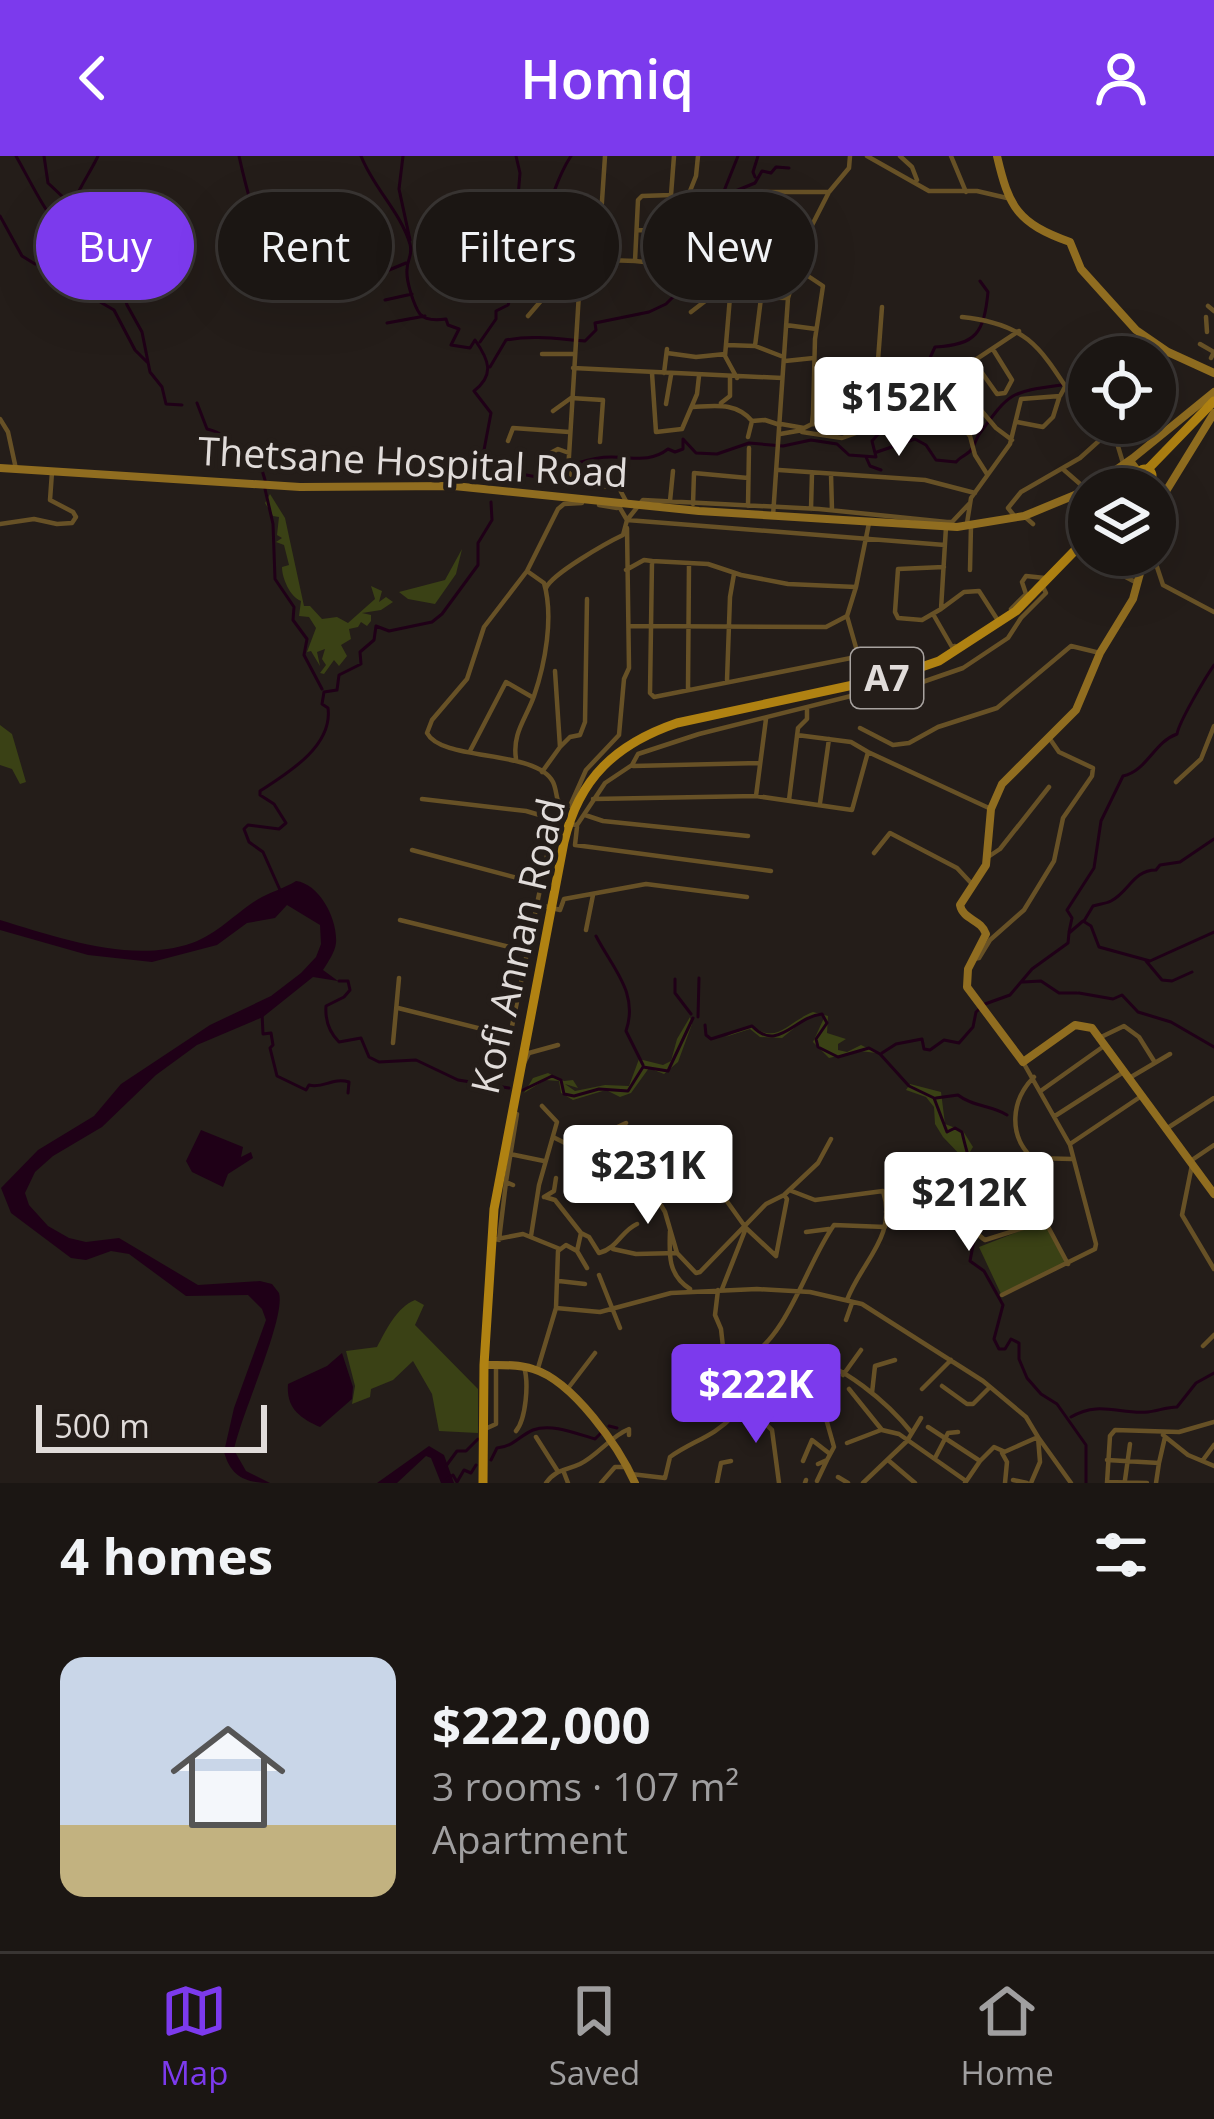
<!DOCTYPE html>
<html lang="en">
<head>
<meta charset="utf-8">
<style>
	:root { --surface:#1b1613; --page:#282321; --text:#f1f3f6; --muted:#a09fa0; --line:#393533; --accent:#7c3aed }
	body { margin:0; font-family:"Open Sans",sans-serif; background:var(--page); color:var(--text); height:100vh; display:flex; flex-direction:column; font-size:45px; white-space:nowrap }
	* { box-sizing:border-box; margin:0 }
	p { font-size:39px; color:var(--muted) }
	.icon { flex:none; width:66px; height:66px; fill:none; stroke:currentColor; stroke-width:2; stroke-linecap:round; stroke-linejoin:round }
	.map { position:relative; height:1327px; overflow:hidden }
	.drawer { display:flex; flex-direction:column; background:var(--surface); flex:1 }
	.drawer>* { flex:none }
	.hud { position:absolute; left:36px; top:36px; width:1143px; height:108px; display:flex; gap:24px }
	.tools { position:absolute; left:1068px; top:180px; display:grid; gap:24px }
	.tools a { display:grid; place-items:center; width:108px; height:108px; border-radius:50%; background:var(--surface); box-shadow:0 12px 48px #0002,0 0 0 3px var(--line); font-size:60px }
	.scale { position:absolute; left:36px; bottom:30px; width:231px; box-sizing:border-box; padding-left:12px; border:6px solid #e1dcda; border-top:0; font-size:33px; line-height:42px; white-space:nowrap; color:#e1dcda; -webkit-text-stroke:9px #241d19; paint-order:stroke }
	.price { position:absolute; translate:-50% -102px; padding:0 27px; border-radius:12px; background:#fff; color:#222; font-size:39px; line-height:78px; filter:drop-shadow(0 3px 6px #0008) }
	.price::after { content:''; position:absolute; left:50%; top:72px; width:36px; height:27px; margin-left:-18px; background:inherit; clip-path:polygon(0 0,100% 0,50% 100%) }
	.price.current { background:var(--accent); color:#fff }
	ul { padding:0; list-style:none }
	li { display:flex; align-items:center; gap:36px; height:300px; padding:0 60px }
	li span { display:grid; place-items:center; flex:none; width:336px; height:240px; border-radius:24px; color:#555 }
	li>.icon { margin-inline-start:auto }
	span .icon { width:144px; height:144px; fill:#fffc; stroke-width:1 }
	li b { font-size:51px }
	h2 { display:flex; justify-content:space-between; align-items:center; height:144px; padding:0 60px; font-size:51px }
	.pill { padding:0 42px; border-radius:54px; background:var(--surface); box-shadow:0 12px 48px #0002,0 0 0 3px var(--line); font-size:42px; line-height:108px }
	.pill.current { background:var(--accent); color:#fff }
	header { display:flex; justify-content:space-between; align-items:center; height:156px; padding:0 60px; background:var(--accent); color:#fff; font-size:54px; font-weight:600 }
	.dock { display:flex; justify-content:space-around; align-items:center; height:168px; border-top:3px solid var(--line); background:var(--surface); font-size:33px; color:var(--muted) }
	.dock a { display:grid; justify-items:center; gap:6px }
	.dock .current { color:var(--accent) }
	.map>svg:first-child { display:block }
	.green { fill:#3a4115 }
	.water { fill:#1f0017 }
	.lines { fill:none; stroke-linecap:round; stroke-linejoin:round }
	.stream { stroke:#1f0017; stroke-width:3 }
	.street { stroke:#675126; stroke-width:4.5 }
	.secondary { stroke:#906d20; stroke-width:8 }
	.primary { stroke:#b08212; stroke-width:9 }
	.labels { text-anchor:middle; stroke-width:10; stroke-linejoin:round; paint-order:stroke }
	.shield { fill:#241d19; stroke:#a8a3a0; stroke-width:3 }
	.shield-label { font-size:36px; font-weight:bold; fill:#e1dcda }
	.street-label { font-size:39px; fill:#e1dcda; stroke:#241d19 }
</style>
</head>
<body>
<header><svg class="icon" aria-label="back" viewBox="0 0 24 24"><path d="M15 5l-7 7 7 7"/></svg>Homiq<svg class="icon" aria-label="person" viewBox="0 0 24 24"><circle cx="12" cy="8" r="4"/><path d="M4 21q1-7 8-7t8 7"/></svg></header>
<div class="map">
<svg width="1214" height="1327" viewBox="0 0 1214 1327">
	<rect width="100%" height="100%" fill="#241d19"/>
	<path class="green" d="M270,338l15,24 19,88h6l12,13 15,-2 11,6 27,-24 -4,-13 11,5 -3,11 7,-5 7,5 -12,8 -19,3 9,2v6l-4,5 -6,-4 -3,5 -9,2 2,10 -10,6 6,11 -8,10 -5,-6 -10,14 -4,-1 6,-8 -4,-6 3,-10 -8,3 3,14 -9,-15 -4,1 9,-24 -7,-11 -10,-1 2,-15c-11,-4 -19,-23 -19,-34l7,-2 -5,-20 -8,-3 6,-4 -5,-3 2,-18 -6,-1 -8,-13z
		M462,393l-6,25 -21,30 -27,-5 -9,-7 46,-12z
		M0,569l12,9 14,48 -6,2 -8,-15 -12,-4z
		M813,856l15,4 -1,17 19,6 -8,5v6l9,2 14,-7 16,8 -18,-2 -30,7 -16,-16 11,-24 -5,-4 -16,7 -21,17 -22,-1 -10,-8 -25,8 26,-12c26,21 36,-3 62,-13z
		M690,861l2,7 -14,38 -14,12 -15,-6 -18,25 -11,4 -14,-7 -33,10 -12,-7 -2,-12 -14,-1 -21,13 9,-15 15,-5 16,8 9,-1 5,8 -13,-4 10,7 30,-6 24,1 10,-27 24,6 8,-4 6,-22z
		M910,928l31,8 4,32 18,7 10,16 -8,13 -22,-23 -8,-13 -1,-17 -8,-10 -20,-7z
		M1045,1065l23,43 -67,30 -22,-47z
		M415,1144l9,5 -9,20 63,64v44l-39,-2 -7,-37 -19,-33 -20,19 -22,9 -1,8 -18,7 3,-18 -9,-35 31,-4c9,-17 20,-40 38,-47z"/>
	<path class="water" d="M296,725c24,3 42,39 40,62 -1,9 -8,19 -13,27l15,11 -25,-4 -50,40 -66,28 -41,30 -54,52 -49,29 -18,16 -10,21 4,12 19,21 21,12 17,4 33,-4 79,47 62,-4 12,3 7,9c7,25 -38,121 -45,157l12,21 24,12c-24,0 -39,-6 -46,-31l10,-44 32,-88 -4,-11 -14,-14 -62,1 -57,-42 -18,-3 -25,9 -15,-2 -60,-45 -10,-25 37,-38 56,-34 27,-32 89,-59 61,-29 30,-23 15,-16 5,-13 -1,-19 -33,-20 -12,13 -28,5 -30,22 -65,17 -64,-7 -88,-25v-10c60,18 131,44 192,23 28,-10 46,-33 70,-46 11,-6 23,-9 34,-16z
		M201,974l42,17 -2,10 10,-5 2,6 -25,16 -5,13 -31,-15 -6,-11z
		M342,1197l11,34 -1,12 -32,28c-20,-9 -34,-19 -32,-43l39,-18z
		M429,1290l15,9 10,28h-13l-10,-25 -5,-2 -29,27h-20z"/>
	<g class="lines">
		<path class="stream" d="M16,0c27,48 45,94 101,114l10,35 15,27 8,40 12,15 4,17 16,1
			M44,0l4,27 16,15 -1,24
			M239,0c4,18 8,34 13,51l18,13 5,20 9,5 8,-3 5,7c20,-5 61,6 84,10l1,7 7,4 17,-7
			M361,0c13,33 39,55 49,88 3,12 -3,15 -3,26 -1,11 7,36 13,44 6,7 19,6 26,5l2,6 11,4 -8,16 19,3 5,-8c14,20 20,35 -1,51l17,22 -7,37 9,32
			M403,0l-4,33 11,51
			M755,21l-2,-5 5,-16
			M722,40l16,-40
			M0,60l22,40 13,8 20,-5 40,40 19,11 21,40 12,12
			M62,77l8,-10c1,-26 16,-42 28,-67
			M560,95l21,-43
			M557,100c-3,-9 -9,-18 -11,-28 -2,-16 15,-57 25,-72
			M717,115l53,-56h8l5,7h27
			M750,118c12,-12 27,-9 40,-19
			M716,123l13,8 20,-12 25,-24
			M680,135l29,-18
			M515,138l80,-74
			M385,144l27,-6
			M387,167l38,-7
			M480,186l16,-23v-8l12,-6 6,-16 -10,-61 14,-31 2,-24 -4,-17
			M490,211l16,-27c27,-5 52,-1 79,1l11,-11 -1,-7 54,-11 17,-8 13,-13 -8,-9 4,-16 10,-4 4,-22 22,-24v-15l44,-18 7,-12 9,2 5,-6 13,1
			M197,247l10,26c24,5 35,28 55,41l3,10
			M877,296l38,-13 11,6 10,15 20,2c4,-5 11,-7 15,-12 4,-5 5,-12 9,-17 30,-41 30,-41 81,-48
			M866,301l4,9 11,4
			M492,327l24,-10 31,6c19,-13 41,-22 65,-22 21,0 38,6 56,-8l7,3 8,-3v-10l13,14 21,1 32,-11 34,3 28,-6 26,4 12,11 27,2 -4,-16c24,-29 43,-18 38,-64l19,-17 6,-13c41,-2 49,-14 53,-55l-8,-11
			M265,333l8,35 2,55 19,28 -1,13 14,19 -3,16 18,34
			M280,734l-17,-38 -14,-10 -5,-13 4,-4 31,4 7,-6 -12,-19 -14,-9v-4c28,-18 73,-45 68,-83l-6,-4 2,-12 13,-2 2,-15 22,-11 -1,-12 14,-12 2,-14 13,5 43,-9 10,-8 36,-49v-22l14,-23 -1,-18
			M1084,765l9,-15c6,-2 12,-2 18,-5 18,-9 22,-31 45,-31l4,-5 20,-3 34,-23
			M1069,776l3,-14 -5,-8 27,-42 7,-47 22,-45c24,-5 31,-34 54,-42 2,-12 28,-56 37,-69
			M596,780c17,33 43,57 30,95l17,34
			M1146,805l16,19 10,1 20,-9
			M675,823v14l16,21
			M339,825h9l2,9 -6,7 -18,9c-1,14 3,26 13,36l22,-4 8,19 10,5 37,-2 42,20 51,8
			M1023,826l18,-1 18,12h18
			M1079,837l34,6 9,-4 16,17 33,10 43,25
			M262,857l1,21 8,-1 2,12 -3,3 7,28 29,14 3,-5c14,4 24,-8 40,-3l-1,11
			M698,861l1,-39
			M705,869l1,10 5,4 41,-13c26,27 42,-9 70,-12l5,9 -11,16 2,8 20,10 31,-9 11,6 29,32 25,12 13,34 8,-4 7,4c4,19 10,35 14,53l-16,23 9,22 6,5 -5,26 14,10 19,34 -9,34 5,10h6l6,-10 8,4v16l8,19 14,16 16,10 29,41v38
			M882,897l14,-9 26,-5 2,10 6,1 14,-10 15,3 14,-16 3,-15 9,-8 25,-9 22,-26 36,-26 1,-10 14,-12 8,5 8,21 51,14 64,-29
			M523,934l29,-14 9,4 3,14 10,2 25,-7 29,2 15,-24 25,4 25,-53
			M936,942l22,-3c15,12 33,10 49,20
			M1071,1261c28,-17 50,-2 77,-5 10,-1 18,-5 29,-5l19,-24 18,-10
			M609,1270l8,2
			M491,1304l6,-12c16,-1 22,-12 36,-18 19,-7 44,4 62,9l6,-6
			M446,1310l11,-15h9l12,-12
			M447,1323l6,-4 4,7 7,-12 7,3 5,-8"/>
		<path class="street" d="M605,0l-4,60 -22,77 -11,179 14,12 37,4 8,15
			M867,0l62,35h48l30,7
			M900,0l12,11 5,13
			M951,0l15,36
			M637,74l37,1 22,-55 2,-20
			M635,105l28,3
			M713,139l1,-62 34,-41h81
			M730,141l58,1
			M761,142l-6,48 26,10
			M1208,150l6,5
			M691,156l22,-17 17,2 -5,59 12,22
			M528,160l49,-57 58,2 3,-61 4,-4 29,-1 3,-39
			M962,161c67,7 79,32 113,84l14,4
			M1206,161l1,15
			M786,169l30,4
			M1200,188l14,8 -3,6
			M727,189l28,1
			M667,197l29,4 29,-3
			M542,198h33
			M785,205l29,-3
			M975,207l22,31 8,-1 7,-13 -18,-29
			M573,212l209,10
			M844,212v59
			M1155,212l13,-16
			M652,217l4,59 26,-3 15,-35 2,-18
			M664,217l3,-24
			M952,220l44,52 16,12
			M933,233l37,47 5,19 12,19
			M927,236l92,-61
			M721,247l9,-7v-18
			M666,248l5,-29
			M693,251c22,-1 43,-5 59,14l13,-1 15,5
			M553,255l18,-13 32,2 -3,42
			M0,263l8,13 8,37
			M1017,266l26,5 10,-10 6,-19
			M1111,267l12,40
			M781,268l23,4 8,-4 1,-10 2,-75 8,-53 -27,-18
			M812,268l48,5
			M802,276l40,6 31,-11 9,-120
			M780,278l23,-4
			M748,281l4,-16
			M508,285l5,-13 56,4
			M543,301l15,-8 11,4
			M779,314l146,10 50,13
			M1064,314l23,20
			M831,318l1,36
			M1073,341l16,27
			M670,345l3,-30
			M693,348l1,-31 54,5
			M599,349l18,3 1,-6
			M748,350l1,-58
			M620,352l7,12 318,25
			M811,353l1,-36
			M773,360l15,-218 19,-63 22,-43 20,-24 1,-12
			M1024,360l9,8
			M1016,362l-8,-10 13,-16 59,-34 31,-28
			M967,367l4,-25 39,-54 11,-45 39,-3 6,-11
			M0,368l34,-5 23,5 15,-1 4,-6 -3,-5 -23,-12 2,-28
			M1153,399l10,30 51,27
			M1105,410l32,17
			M944,411l-46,2 -3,43 3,6 24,2 19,-11 5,-82
			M626,414l18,-10 8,1
			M970,414l1,-45
			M546,432c6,-14 60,-45 77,-53l4,-15 16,-20 176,9 128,13h5l17,-18
			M941,453l23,-17 15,-1 18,28
			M1011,453l15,-15 -4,-12 4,-6 19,2
			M933,458l19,33 3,-1
			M847,460l10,35 -6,7 -197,39 -4,-4 2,-132 56,3 33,11 47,9 68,3 13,-64
			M629,470l197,1 21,-11 9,-29
			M727,524l3,-83 4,-23
			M688,533l1,-126
			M860,572l33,17 16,-2 29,-16 59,-19 74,-62 29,7
			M560,591l10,-10 10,-2 5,-13 2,-123
			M470,595l36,-69 26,15
			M868,596l123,57
			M516,603c-4,-26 10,-40 18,-63 11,-32 20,-79 10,-113l-17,-12
			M633,610l126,-3
			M542,616l18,-25 -5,-76
			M1176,626l25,-23 13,-33
			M756,640l10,-77
			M593,643l163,-3 96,14 16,-58 -17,-10 -54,-7
			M789,644l9,-72 9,-9v-11
			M820,647l9,-64
			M570,650l16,-36 33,-35 5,-56 5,-11 -2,-140
			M573,651l-15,-6c-2,-6 -2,-13 -5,-19 -17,-33 -111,-20 -126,-49l5,-13 35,-41 17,-52 43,-56 31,-62 6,-5 18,-1
			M585,659l18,6 145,15
			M568,668l9,1 28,-42 27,-18 6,-11 61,-20 180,-45 32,-3 52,-18 45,-30 13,-20 25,-25 -3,-6
			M577,671l-2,18 196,26
			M412,694l128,34
			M874,697l16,-20 67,35 15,16
			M988,701l12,-8 49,-62
			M536,748l24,6 4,-11 82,-15 101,13
			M400,764l126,31
			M586,774l7,-35
			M973,803l6,-1 11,-18 34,-30 30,-49 9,-43 29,-42 1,-8 -34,-16 -9,-13
			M398,852l112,28 43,-210 -10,-10 -17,-5 -104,-12
			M1099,882l25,-12 15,11 15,24
			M393,887l6,-65
			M524,907l5,-10 29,-8
			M1034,921c-23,23 -26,58 -2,81l40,1
			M1131,921l39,-23
			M1042,934l62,-44
			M1055,960l67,-43
			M1166,973l48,-31
			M553,981l16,8 -2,9 13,14
			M1070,988l70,-47
			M569,989l6,-13 19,6 32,-15
			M510,998l34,7
			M681,1004l25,12 40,56 30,28
			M1189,1006l25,-17
			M1192,1009l-10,50 32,54
			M572,1023l8,-11 17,-4 18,13 37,13 13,22 12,41
			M513,1029l-7,-3 11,-68
			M789,1034l26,10 68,-9c15,45 -22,71 -36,109
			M544,1041l10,-6 2,-13
			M545,1041l10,3 26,33 -4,18 10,17
			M641,1047l12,-15 53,-16
			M886,1056l74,-14c16,10 8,32 25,42l60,-19 23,43
			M670,1075c-1,24 -2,44 20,58
			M806,1076l23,-3
			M581,1077l8,4 10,16c19,-5 22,-22 38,-29
			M531,1080l8,-51 18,-63 -15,-16
			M492,1084l31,-6 37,15
			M499,1084l7,-58
			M613,1093l23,5 41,-1 19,20 4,-1 66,-68 18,-9 34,-32 13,-24
			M776,1100l11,-57 -3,-4
			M599,1119l21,53
			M559,1125l26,3
			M722,1133l24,-61
			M718,1134l-3,25 6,14 2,18 26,10c39,-22 58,-94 85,-132l51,2
			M1002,1139l93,-46 1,-5 -26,-99 -47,-83
			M556,1152l44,4 71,-19 86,-4 53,3 52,12 121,77 43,36 12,20 2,25 -9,21
			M846,1164l6,-17
			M1203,1190l11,-11
			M803,1202c38,4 86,46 109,75
			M538,1212l18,-60 2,-57 8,-6 11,6
			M843,1219l18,-25
			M752,1227l10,-10 5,-27
			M942,1230l25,18h6l17,-17
			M569,1231l26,-34
			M849,1233l33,41 17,4 67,47
			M922,1233l29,-29
			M872,1237l3,-27 20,-6
			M743,1247l29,27 7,53
			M928,1271l52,34 -15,22
			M485,1273l11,-5v-59
			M516,1275c10,-12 13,-48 8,-64
			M1163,1279l25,20 26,11
			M536,1281l21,33
			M847,1287l34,-13
			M935,1302l13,-25 10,-1
			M888,1304l27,23
			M1107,1304l52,3 6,-26
			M1203,1304l11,-15
			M803,1305l9,-21 18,14
			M980,1305l14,-14 9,4
			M818,1308l9,-4 7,-13 -11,-39 3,-5
			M563,1314l5,13
			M631,1318l34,4 5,-21c22,-16 44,-20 64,-42
			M838,1321l10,6
			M1013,1324l14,3
			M1125,1324l5,-36
			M817,1325l10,-21
			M1107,1326l40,1
			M546,1327c10,-14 19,-12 34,-19 18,-9 31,-28 49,-35v6
			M601,1327l14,-16h13
			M717,1327l4,-20 10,-2
			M805,1327l1,-3
			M863,1327l44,-42 14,-23
			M1005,1327l2,-21 -5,-9 36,-16 33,46
			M1107,1327l3,-47 5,-6 64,2 35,-10
			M1156,1327l3,-20"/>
		<path class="secondary" d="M997,0c12,51 20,67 73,86l11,27 55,61 32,22 46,21
			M1130,305l9,12
			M0,312l300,19 154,-1 245,25 258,16 67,-11 63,-26 46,-32 81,-66
			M1148,327l6,6
			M1155,353l59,-96
			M1145,399l-12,44 -33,54 -24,57 -74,74 -11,25 -5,56 -26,40c3,15 21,14 26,29l-18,35 -1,18 56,75 52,-37 17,3 122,166
			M484,1209c16,0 34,-1 49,4 40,12 86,78 102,114"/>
		<path class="primary" d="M1138 320a7 7 0 1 1 14 0a7 7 0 1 1-14 0Z
			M1148,313l66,-68
			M483,1327l1,-118 10,-156 70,-367c15,-64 52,-98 113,-119l218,-47 44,-15 77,-50 73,-75"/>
	</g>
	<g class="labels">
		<rect class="shield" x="851" y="492" width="72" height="60" rx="9"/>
		<g class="shield-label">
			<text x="887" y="535">A7</text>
		</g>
		<g class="street-label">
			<text transform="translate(413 306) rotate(3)" y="14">Thetsane Hospital Road</text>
			<text transform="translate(518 790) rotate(-77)" y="14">Kofi Annan Road</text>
		</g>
	</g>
</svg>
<div class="tools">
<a><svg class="icon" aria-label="locate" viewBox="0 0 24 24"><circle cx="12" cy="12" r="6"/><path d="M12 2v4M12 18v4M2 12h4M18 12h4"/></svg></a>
<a><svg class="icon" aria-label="layers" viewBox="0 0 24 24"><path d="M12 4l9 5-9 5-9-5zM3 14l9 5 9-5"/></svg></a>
</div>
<div class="scale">500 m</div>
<b class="price" style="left:899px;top:303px">$152K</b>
<b class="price" style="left:648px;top:1071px">$231K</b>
<b class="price" style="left:969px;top:1098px">$212K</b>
<b class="price current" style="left:756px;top:1290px">$222K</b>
<div class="hud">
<a class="pill current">Buy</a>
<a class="pill">Rent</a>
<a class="pill">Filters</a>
<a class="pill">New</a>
</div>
</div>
<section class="drawer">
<h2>4 homes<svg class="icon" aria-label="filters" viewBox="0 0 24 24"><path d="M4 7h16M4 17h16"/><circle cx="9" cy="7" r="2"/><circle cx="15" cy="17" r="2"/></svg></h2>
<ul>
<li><span style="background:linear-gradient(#c9d6e8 70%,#c2b280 0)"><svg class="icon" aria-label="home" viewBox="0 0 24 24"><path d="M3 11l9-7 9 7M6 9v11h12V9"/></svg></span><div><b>$222,000</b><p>3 rooms · 107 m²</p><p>Apartment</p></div></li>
</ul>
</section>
<nav class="dock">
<a class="current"><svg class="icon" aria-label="map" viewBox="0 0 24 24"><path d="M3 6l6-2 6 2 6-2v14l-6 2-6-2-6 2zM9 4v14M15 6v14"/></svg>Map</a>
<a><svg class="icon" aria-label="saved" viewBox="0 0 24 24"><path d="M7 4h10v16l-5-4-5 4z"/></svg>Saved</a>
<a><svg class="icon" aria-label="home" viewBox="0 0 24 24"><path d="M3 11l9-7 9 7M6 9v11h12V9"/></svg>Home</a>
</nav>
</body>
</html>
